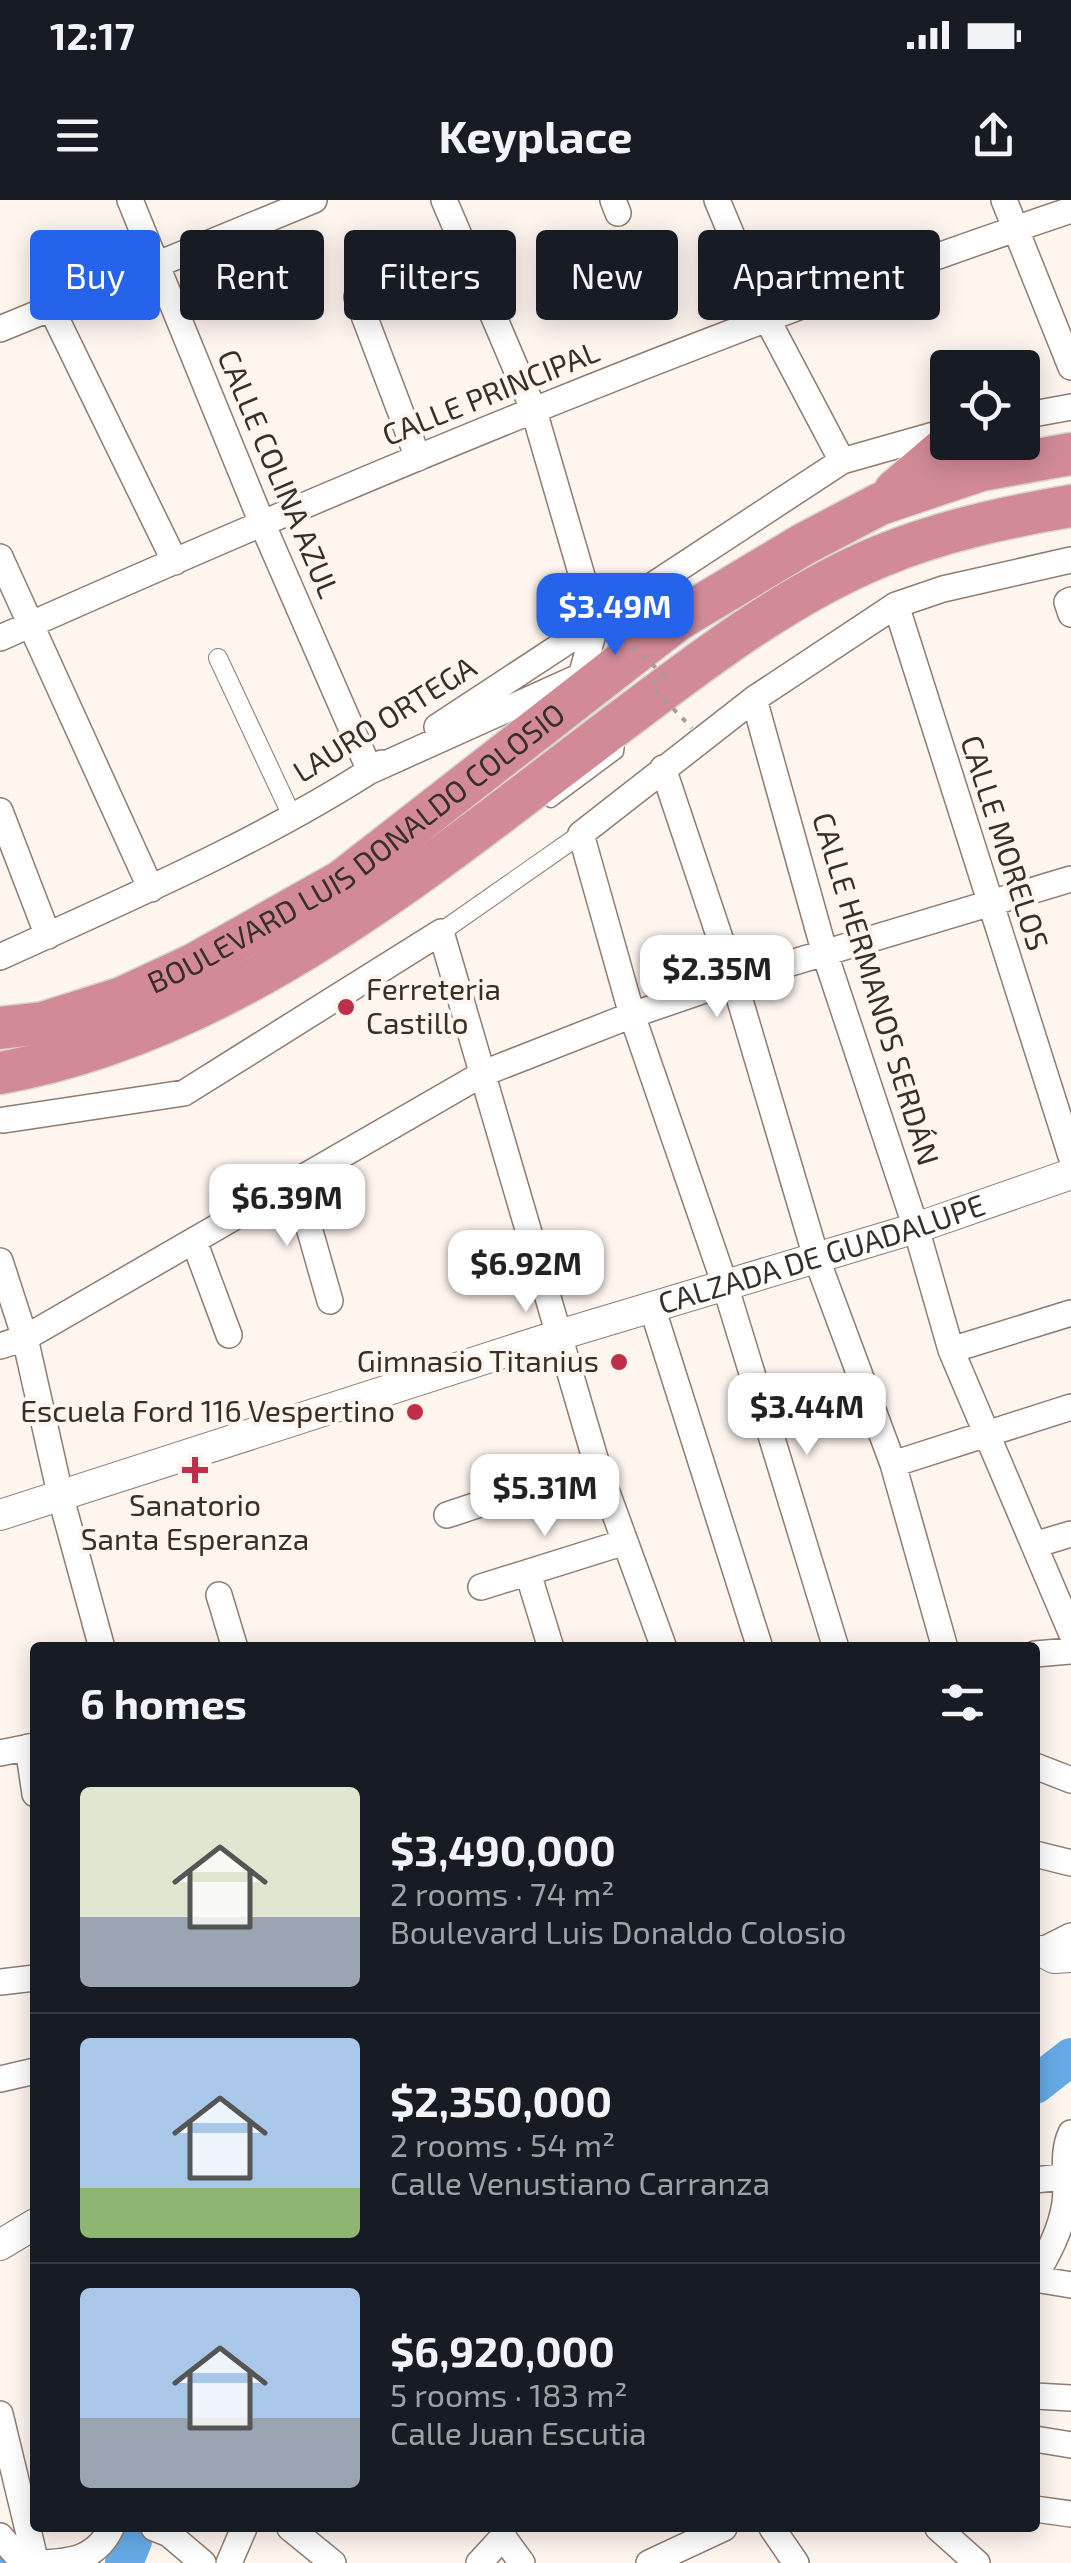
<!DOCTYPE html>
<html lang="en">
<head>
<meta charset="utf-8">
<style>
	:root { --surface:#171b24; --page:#242831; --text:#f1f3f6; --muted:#9ea1a6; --line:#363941; --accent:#2563eb }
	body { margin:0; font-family:"Exo 2",sans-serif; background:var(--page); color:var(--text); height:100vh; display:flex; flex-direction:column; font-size:38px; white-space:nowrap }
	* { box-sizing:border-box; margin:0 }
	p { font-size:32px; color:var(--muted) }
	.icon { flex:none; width:55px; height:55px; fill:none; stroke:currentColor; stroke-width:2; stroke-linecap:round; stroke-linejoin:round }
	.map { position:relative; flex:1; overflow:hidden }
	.panel { position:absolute; left:30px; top:1442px; width:1010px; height:890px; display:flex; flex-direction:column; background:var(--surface); border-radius:10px; box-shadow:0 5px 25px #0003 }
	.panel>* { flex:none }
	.banner { position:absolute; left:30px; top:30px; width:1012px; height:90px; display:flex; gap:20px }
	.controls { position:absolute; left:930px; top:150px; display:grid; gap:20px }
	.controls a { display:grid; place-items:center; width:110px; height:110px; border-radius:10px; background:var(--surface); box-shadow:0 5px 25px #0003; font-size:50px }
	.price { position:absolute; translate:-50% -85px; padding:0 22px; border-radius:20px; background:#fff; color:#222; font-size:32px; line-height:65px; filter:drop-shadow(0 2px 5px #0008) }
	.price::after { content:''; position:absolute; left:50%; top:60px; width:30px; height:22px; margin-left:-15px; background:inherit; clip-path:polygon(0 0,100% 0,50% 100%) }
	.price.on { background:var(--accent); color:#fff }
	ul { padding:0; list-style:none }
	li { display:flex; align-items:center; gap:30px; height:250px; padding:0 50px }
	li+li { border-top:2px solid var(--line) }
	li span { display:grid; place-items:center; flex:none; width:280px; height:200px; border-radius:10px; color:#555 }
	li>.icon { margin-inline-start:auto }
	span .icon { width:120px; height:120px; fill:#fffc; stroke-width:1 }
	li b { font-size:42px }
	h2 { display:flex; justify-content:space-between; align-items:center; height:120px; padding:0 50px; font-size:42px }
	.chip { padding:0 35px; border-radius:10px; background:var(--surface); box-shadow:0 5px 25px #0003; font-size:35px; line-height:90px }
	.chip.on { background:var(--accent); color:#fff }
	.status { display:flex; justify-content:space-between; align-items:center; height:70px; padding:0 50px; background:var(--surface); direction:ltr }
	.status svg { height:28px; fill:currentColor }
	header { display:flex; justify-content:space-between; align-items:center; height:130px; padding:0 50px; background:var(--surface); font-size:45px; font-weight:700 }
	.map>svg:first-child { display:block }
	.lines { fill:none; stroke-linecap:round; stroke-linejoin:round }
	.river { stroke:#65aae7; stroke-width:38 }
	.service-casing { stroke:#917b6e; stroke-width:15 }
	.pedestrian-casing { stroke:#917b6e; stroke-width:20 }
	.minor-casing { stroke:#917b6e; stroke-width:28 }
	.tertiary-casing { stroke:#917b6e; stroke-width:32 }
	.trunk-casing { stroke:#d7d5d4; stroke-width:45 }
	.service { stroke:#fff; stroke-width:12 }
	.pedestrian { stroke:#fff; stroke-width:18 }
	.minor { stroke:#fff; stroke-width:25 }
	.tertiary { stroke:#fff; stroke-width:30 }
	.trunk { stroke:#d28a97; stroke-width:42 }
	.path-bridge { stroke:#a79d97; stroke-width:4; stroke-dasharray:5 8; stroke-linecap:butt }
	.poi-dot { fill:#bf2f49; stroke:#fff5ef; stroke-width:4 }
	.labels { text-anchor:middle; stroke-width:8; stroke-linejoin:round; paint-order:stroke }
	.street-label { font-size:30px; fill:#382f29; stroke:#fff5ef }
	.poi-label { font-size:30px; fill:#382f29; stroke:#fff5ef; text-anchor:end }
</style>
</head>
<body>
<div class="status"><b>12:17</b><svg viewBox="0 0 49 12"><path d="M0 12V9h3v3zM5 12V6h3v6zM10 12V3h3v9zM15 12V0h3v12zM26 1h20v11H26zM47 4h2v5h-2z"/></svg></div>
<header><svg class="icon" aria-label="menu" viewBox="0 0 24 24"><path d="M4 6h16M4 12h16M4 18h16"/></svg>Keyplace<svg class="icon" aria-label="share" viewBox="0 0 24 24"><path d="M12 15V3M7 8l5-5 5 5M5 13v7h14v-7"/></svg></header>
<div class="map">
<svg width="1071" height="2363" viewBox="0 0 1071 2363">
	<rect width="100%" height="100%" fill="#fff5ef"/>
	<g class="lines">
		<path class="river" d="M1035,1885l36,-28
			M0,2357l6,6
			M124,2363l9,-22"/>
		<defs>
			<path id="service" d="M551,601l66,-49 2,-18"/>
			<path id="pedestrian" d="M218,458l74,158
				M441,732l140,-98"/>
			<path id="minor" d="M130,0l132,323 108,248 211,-95 15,-52 -62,-213 -90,-211
				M613,0l5,13
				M717,0l49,117 76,144
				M1004,0l67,167
				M357,97l61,161
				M51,108l124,254
				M0,129l314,-129
				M1022,216l49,-9
				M0,357l151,332
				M1071,400l-4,2 4,12
				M896,405l175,551
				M0,438c351,-156 706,-305 1071,-428
				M754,499l71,255 91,274 35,122 120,282
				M437,527l405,-266 106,-30
				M663,568l71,212 82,277 77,207 52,184
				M0,611l48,125
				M0,757c129,-59 263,-116 382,-194
				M4,920l180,-27 257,-161 156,533 67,183
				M296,982l34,119
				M194,1041l35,94
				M0,1061l25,77 36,160 41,150
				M652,1107l108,341
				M0,1146l25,-8 459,-265 148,-58 102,-35 337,-101
				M951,1150l120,-37
				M893,1264l178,-57
				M447,1315l150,-50
				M1034,1345l37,-11
				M528,1373l23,75
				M481,1387l144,-45
				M219,1395l16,53
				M836,1448l-111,-363 -93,-270 -51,-181 173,-135 142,-94 47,-16 128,-29
				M1035,1454l36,-3
				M28,1547l7,47
				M0,1553l35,-7
				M1035,1566l36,14
				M1035,1654l36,9
				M1041,1751l30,-15
				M0,1782l35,-4
				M0,1879l35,-8
				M1035,1980l36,-4
				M1035,2076c13,-22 26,-46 30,-73 3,-23 -4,-49 6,-70
				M1035,2079l36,6
				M1035,2196l36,2
				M0,2214l36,149
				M1035,2239l36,6
				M1035,2309l36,5
				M154,2328l15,6 34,29
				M290,2328l43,35
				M503,2328v9l19,26
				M772,2328l24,35
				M938,2328l39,35
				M0,2336l22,25 13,2
				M40,2363c32,-1 57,-5 71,-35
				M229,2363l15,-35
				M479,2363l24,-26
				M649,2363l75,-35"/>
			<g id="tertiary">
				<path id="s1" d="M0,1315l559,-180 357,-107 155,-54"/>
				<path d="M1035,1753l6,-2 13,7 17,-1"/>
				<path d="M0,2045l35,-21"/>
			</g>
			<g id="trunk">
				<path d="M895,291l57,-49"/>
				<path id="s2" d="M0,828l43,-5 79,-25 71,-33 149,-84 335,-261 127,-76 76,-40 101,-34 90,-16"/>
				<path d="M0,873c241,-43 440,-217 632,-360 77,-58 159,-120 249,-157 61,-25 125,-39 190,-50"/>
			</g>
		</defs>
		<use href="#service" class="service-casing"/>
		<use href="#pedestrian" class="pedestrian-casing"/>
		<use href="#minor" class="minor-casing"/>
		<use href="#tertiary" class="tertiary-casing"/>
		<use href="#trunk" class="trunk-casing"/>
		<use href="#service" class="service"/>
		<use href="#pedestrian" class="pedestrian"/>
		<use href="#minor" class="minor"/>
		<use href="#tertiary" class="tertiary"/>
		<use href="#trunk" class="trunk"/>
		<path class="path-bridge" d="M623,438l41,37 -13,11 41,42"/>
	</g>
	<g class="poi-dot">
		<circle cx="346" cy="807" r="10"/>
		<circle cx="619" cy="1162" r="10"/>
		<circle cx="415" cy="1212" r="10"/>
		<path d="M190 1255h10v10h10v10h-10v10h-10v-10h-10v-10h10z"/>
	</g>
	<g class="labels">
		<g class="street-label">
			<text transform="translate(491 194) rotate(-22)" y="10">CALLE PRINCIPAL</text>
			<text transform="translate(278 274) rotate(67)" y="10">CALLE COLINA AZUL</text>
			<text transform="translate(385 520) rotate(-32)" y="10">LAURO ORTEGA</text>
			<text transform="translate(1004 643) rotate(72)" y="10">CALLE MORELOS</text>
			<text dy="10" stroke="none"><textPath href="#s2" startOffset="405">BOULEVARD LUIS DONALDO COLOSIO</textPath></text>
			<text transform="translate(875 789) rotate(73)" y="10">CALLE HERMANOS SERDÁN</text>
			<text dy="10" stroke="none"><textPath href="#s1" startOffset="862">CALZADA DE GUADALUPE</textPath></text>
		</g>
		<g class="poi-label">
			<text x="366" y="800" text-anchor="start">Ferreteria<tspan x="366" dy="34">Castillo</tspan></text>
			<text x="599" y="1172">Gimnasio Titanius</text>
			<text x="395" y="1222">Escuela Ford 116 Vespertino</text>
			<text x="195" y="1316" text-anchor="middle">Sanatorio<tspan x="195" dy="34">Santa Esperanza</tspan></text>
		</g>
	</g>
</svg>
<div class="controls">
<a><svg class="icon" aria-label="locate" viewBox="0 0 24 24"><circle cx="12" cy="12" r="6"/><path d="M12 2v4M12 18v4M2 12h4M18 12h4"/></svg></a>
</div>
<b class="price on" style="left:615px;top:458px">$3.49M</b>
<b class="price" style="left:717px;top:820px">$2.35M</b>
<b class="price" style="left:287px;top:1049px">$6.39M</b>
<b class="price" style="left:526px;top:1115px">$6.92M</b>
<b class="price" style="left:807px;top:1258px">$3.44M</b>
<b class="price" style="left:545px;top:1339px">$5.31M</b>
<div class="banner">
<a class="chip on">Buy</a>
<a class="chip">Rent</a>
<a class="chip">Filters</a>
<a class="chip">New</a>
<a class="chip">Apartment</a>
</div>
<section class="panel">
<h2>6 homes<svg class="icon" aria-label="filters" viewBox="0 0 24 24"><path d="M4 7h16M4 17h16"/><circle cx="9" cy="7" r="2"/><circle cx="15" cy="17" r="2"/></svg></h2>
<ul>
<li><span style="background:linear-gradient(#dfe7d0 65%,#9aa5b1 0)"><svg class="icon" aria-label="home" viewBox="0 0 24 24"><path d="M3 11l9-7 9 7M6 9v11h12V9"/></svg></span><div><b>$3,490,000</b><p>2 rooms · 74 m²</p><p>Boulevard Luis Donaldo Colosio</p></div></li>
<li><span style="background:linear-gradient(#a9c7e8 75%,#8fb573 0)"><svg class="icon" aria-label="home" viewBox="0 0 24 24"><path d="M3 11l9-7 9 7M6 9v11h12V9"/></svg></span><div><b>$2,350,000</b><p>2 rooms · 54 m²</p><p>Calle Venustiano Carranza</p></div></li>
<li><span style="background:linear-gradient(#a9c7e8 65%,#9aa5b1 0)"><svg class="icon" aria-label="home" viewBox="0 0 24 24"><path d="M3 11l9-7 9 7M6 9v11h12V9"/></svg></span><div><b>$6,920,000</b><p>5 rooms · 183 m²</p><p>Calle Juan Escutia</p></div></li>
</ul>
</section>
</div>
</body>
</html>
